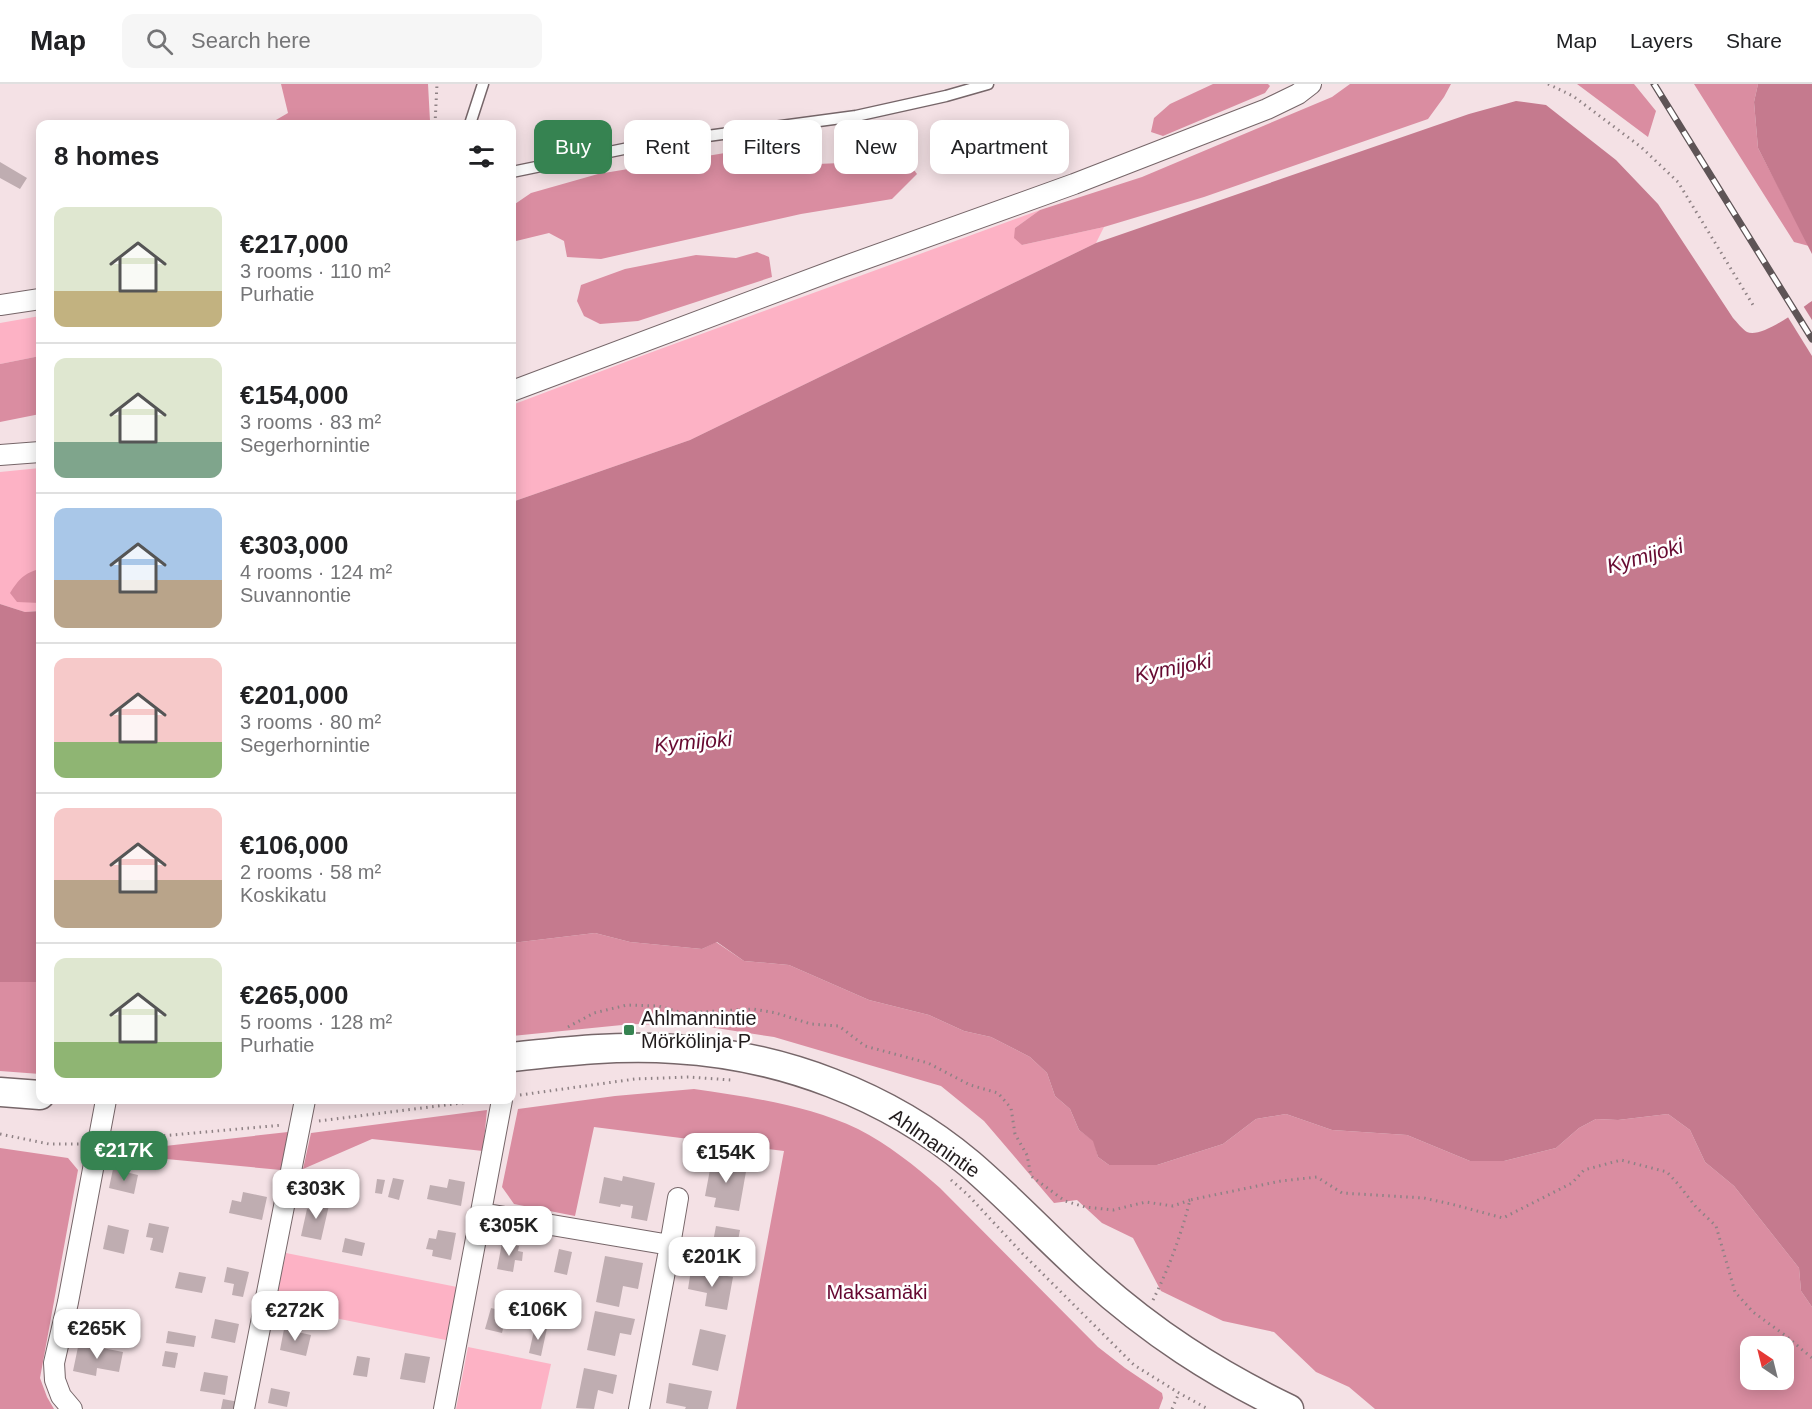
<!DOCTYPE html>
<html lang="en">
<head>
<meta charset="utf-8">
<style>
	:root { --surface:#fff; --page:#f6f6f6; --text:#202124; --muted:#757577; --line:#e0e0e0; --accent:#368351 }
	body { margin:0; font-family:Arial,sans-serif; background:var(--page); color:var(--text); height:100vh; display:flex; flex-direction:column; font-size:22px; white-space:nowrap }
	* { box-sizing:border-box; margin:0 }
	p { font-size:20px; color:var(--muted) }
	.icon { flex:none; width:33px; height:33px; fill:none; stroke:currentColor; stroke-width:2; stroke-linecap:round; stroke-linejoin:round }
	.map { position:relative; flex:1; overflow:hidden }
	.sheet { position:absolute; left:36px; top:36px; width:480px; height:984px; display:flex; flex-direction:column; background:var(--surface); border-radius:12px; box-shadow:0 3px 15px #0003 }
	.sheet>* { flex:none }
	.banner { position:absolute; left:534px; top:36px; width:570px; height:54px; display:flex; gap:12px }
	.needle { width:39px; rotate:325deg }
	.buttons { position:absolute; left:1740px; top:1252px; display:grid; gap:12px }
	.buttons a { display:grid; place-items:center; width:54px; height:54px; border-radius:12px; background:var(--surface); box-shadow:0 3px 15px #0003; font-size:30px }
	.price { position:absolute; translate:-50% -51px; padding:0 14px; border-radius:12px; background:#fff; color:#222; font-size:20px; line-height:39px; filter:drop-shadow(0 2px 3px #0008) }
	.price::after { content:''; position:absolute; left:50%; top:36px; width:18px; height:14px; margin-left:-9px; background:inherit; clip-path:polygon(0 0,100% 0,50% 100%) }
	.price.current { background:var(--accent); color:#fff }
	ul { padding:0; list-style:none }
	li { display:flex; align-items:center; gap:18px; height:150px; padding:0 18px }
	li+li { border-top:2px solid var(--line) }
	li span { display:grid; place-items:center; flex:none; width:168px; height:120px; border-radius:12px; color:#555 }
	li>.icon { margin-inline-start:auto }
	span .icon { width:72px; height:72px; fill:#fffc; stroke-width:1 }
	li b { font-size:26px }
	h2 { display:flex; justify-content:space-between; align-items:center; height:72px; padding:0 18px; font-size:26px }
	.tag { padding:0 21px; border-radius:12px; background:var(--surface); box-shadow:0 3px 15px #0003; font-size:21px; line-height:54px }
	.tag.current { background:var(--accent); color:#fff }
	header { display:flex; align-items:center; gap:36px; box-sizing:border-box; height:84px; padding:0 30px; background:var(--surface); border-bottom:2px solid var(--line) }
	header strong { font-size:28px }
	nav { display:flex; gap:33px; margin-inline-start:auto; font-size:21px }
	.search { width:420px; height:54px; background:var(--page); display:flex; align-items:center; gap:15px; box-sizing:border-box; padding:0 21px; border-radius:12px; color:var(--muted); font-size:22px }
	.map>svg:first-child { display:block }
	.green { fill:#fdb2c5 }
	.forest { fill:#da8da1; fill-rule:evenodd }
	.water { fill:#c57a8e }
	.pier { fill:#f4e1e5 }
	.building { fill:#bfadb1 }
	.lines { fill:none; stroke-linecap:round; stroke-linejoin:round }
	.lane-casing { stroke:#766669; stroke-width:13 }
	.street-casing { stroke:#766669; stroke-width:22 }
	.secondary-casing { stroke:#766669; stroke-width:31 }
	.path { stroke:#8f8285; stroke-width:3; stroke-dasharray:1.5 4.5; stroke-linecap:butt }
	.lane { stroke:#fff; stroke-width:10 }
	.street { stroke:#fff; stroke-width:20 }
	.secondary { stroke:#fff; stroke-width:28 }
	.rail-casing { stroke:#5e5456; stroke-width:7 }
	.rail { stroke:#fff; stroke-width:4.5; stroke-dasharray:14; stroke-linecap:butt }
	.poi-dot { fill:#368351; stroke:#fff; stroke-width:2 }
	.labels { text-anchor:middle; stroke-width:5; stroke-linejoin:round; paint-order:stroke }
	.poi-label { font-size:20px; fill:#211b1c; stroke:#fff; text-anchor:start }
	.street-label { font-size:20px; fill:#211b1c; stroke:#fff }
	.park-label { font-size:20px; fill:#650730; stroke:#fff }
	.water-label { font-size:21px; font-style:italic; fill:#670a31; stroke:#fff }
</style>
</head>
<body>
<header>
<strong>Map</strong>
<div class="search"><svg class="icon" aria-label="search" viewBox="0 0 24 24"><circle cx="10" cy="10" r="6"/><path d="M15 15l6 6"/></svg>Search here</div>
<nav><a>Map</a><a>Layers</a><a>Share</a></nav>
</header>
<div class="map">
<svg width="1812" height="1325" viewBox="0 0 1812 1325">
	<rect width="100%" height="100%" fill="#f4e1e5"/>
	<path class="green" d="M1040,126l-25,18 7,17 82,-18 -8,16 -406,197 -178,62v-97l132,-50z
		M40,232v40l-40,8v-41z
		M40,384v143l-15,1 -25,-8v-132z
		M286,1169l171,34 -11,53 -172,-34z
		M468,1263l83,17 -10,45h-85z"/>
	<path class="forest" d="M281,0h147l2,37 -2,3h-159l19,-11z
		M1213,0h55l2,2 -5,7 -102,43 -12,-4 3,-14 16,-14z
		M1350,0h101l-7,13 -16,22 -224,78 -100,30 -82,18 -8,-7 1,-10 25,-18 102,-33 190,-80z
		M1577,0h57l22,27 -8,26z
		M1694,0h64l-4,18 4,46 51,98 -15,-4z
		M737,67l56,14 48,-2 70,3 6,8 -25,25 -91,15 -200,45 -34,-2 -3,-16 -15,-8 -37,9v-36l19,-13 67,-19z
		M757,168l12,5 3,20 -134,44 -38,3 -16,-8 -7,-15 4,-16 44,-16 71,-14 40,3z
		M40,272v58l-40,8v-58z
		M40,485v34l-23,-1 -7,-9c9,-14 14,-20 30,-24z
		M595,849l35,9 72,7 14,-7 28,19 45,4 80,35 60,15 35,16 27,6 39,20 17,16 8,23 15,13 9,21 15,11 4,16 11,8h48l66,-21 33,-25 30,-5 46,16 75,5 63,26h34l52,-13 23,-20 17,-9 22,1 50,-6 22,16 15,32 29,24 65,82 2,23 11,16v102h-437l-26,-22 -33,-15 -42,-40 -51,-11 -62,-30 -28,-53 -31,-15 -25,-23 -23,3 -70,-82 -43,-35 -167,-49 -71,-11 -71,-2 -120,12v-93zM1750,1263h34v33h-34z
		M0,898h40v92l-40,-3z
		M694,1005c55,8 113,16 164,40 30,15 57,37 82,59l158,159 27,21 37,25 1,5 -4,11h-423l48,-258 -190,-24 -19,89 -61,-12 -12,-17 16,-78 97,-13z
		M487,1026l-4,41 -111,-12 -69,30 8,-36z
		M288,1048l-7,38 -178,-17z
		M0,1064l68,10 10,12 -38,208 7,19 7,12h-54z"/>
	<path class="water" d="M1758,0h54v170l-54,-106 -4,-46z
		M1516,17l30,4 70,55 42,44 75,114c4,4 9,11 14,14 14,7 53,-23 65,-31v1006l-11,-16 -2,-23 -65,-82 -29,-24 -15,-32 -22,-16 -50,6 -22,-1 -17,9 -23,20 -52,13h-34l-63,-26 -75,-5 -46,-16 -30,5 -33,25 -66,21h-48l-11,-8 -5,-16 -14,-11 -9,-21 -15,-13 -8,-23 -17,-16 -39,-20 -27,-6 -35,-16 -60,-15 -80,-35 -45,-4 -27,-19 -15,7 -72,-7 -35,-9 -83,10v-441l178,-62 406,-197 373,-129z
		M0,520l25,8 15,-1v371h-40z"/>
	<path class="pier" d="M1802,220l10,16v36l-26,-42z"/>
	<path class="building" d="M0,78l27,16 -7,11 -20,-11z
		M712,1075l35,7 -8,45 -25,-4 2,-9 -11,-2z
		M113,1085l25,6 -4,19 -25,-6z
		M623,1092l32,7 -8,38 -16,-3 2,-12 -12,-2 -1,3 -21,-4 5,-26 18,4z
		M393,1094l11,2 -5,20 -11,-3z
		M377,1095l8,1 -3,14 -7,-1z
		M449,1095l16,3 -4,24 -34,-7 3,-14 17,3z
		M243,1108l24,5 -5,23 -33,-7 3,-13 9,2z
		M316,1114l14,3 -9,39 -20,-4 6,-27 6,1z
		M149,1139l20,4 -6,26 -13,-3 3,-12 -7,-1z
		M108,1141l21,5 -5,24 -21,-5z
		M716,1142l24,4 -7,37 -31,-6 3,-20 8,1z
		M438,1146l18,3 -5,27 -19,-4 1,-6 -7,-1 3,-11 7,1z
		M345,1154l20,5 -3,13 -20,-4z
		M502,1159l17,3 -1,5 5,1 -1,9 -7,-1 -2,12 -16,-3z
		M559,1165l13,3 -5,23 -13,-3z
		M605,1172l38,7 -5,26 -15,-3 -4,21 -23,-5z
		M227,1183l22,5 -6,25 -11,-2 2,-11 -10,-2z
		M691,1186l42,7 -6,33 -22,-4 2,-13 -19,-4z
		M179,1188l27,5 -4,16 -27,-5z
		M491,1224l16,4 -5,21 -17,-4z
		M595,1227l40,8 -4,16 -11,-2 -5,23 -28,-6z
		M215,1235l24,5 -4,19 -24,-5z
		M535,1242l12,2 -6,28 -12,-3z
		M284,1245l27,6 -5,21 -26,-6z
		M700,1245l26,6 -8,36 -26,-6z
		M168,1247l28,5 -2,11 -28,-4z
		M87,1261l36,7 -4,20 -22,-4 -1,8 -23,-5 5,-24 8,1z
		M165,1267l13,2 -3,15 -13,-2z
		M405,1269l25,4 -5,26 -25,-4z
		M357,1272l13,2 -3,19 -14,-2z
		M584,1284l33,7 -4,19 -15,-4 -4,19 -18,-1z
		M204,1288l24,4 -3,19 -25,-4z
		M669,1299l43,8 -4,18h-23l1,-2 -20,-4z
		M271,1304l19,4 -3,15 -19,-4z
		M223,1315l16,3 -1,7h-17z"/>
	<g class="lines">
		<defs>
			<path id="lane" d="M470,40l13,-40
				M512,88l136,-28 208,-28 90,-20 42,-12"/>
			<path id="street" d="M0,221l40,-6
				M512,307l328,-123 234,-84 193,-75 31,-15 13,-10
				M0,371l40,-3
				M481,1129l189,32 -31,164
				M670,1161l8,-47
				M72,1325l-11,-13 -6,-16 -1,-17 14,-61 38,-202
				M244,1325l61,-309
				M444,1325l58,-309"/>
			<path id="secondary" d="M512,973c54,-6 108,-12 163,-8 106,6 213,46 295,115 42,36 79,76 119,112 62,56 125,97 200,133
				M0,1008l40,3"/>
		</defs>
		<use href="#lane" class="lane-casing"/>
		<use href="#street" class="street-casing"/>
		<use href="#secondary" class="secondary-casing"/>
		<path class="path" d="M1548,0l25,12 68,51 37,35 75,123
			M435,40l2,-40
			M568,943l26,-14 33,-8 31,1 25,7 70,-4 23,4 35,11 28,2 26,20 63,17 42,22 28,8 13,15 4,26 12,21 4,21 34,25 20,6 28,3 33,-8 27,4 17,-6
			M520,1011l115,-16 54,-2 42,3
			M319,1037l166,-21
			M0,1050l49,10h31
			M116,1056l167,-15
			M951,1096l17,15 54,58 112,112 45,28 29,16
			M1153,1216c16,-32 28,-65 37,-100l91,-19 36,-4 25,16 82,5 31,7 48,13 69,-35 12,-13 37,-10 46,12 11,12 18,23 20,19 19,66 18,20 33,24 26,22
			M1172,1325l7,-16"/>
		<use href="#lane" class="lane"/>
		<use href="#street" class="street"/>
		<use href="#secondary" class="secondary"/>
		<defs>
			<path id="rail" d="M1654,0l158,255"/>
		</defs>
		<use href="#rail" class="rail-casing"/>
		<use href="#rail" class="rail"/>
	</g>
	<rect class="poi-dot" x="623" y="940" width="12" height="12" rx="3"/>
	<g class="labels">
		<g class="poi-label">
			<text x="641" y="941">Ahlmannintie<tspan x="641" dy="23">Mörkölinja P</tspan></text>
		</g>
		<g class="street-label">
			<text transform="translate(935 1059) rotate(35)" y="7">Ahlmanintie</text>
		</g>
		<g class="park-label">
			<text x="877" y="1215">Maksamäki</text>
		</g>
		<g class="water-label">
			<text transform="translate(1645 472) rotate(-16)" y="7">Kymijoki</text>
			<text transform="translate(1173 584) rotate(-11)" y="7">Kymijoki</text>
			<text transform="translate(693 658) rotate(-5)" y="7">Kymijoki</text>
		</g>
	</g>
</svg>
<div class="buttons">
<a><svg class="needle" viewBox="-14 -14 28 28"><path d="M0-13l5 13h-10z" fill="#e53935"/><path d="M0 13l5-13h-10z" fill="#757577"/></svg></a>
</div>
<b class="price current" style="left:124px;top:1098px">€217K</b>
<b class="price" style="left:726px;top:1100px">€154K</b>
<b class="price" style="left:316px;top:1136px">€303K</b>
<b class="price" style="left:509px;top:1173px">€305K</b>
<b class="price" style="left:712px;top:1204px">€201K</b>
<b class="price" style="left:538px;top:1257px">€106K</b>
<b class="price" style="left:295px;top:1258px">€272K</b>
<b class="price" style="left:97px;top:1276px">€265K</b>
<div class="banner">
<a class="tag current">Buy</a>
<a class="tag">Rent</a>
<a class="tag">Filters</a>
<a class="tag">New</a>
<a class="tag">Apartment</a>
</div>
<section class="sheet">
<h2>8 homes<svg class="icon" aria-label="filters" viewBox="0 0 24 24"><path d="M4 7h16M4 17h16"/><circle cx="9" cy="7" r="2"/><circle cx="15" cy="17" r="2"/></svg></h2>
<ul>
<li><span style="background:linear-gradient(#dfe7d0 70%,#c2b280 0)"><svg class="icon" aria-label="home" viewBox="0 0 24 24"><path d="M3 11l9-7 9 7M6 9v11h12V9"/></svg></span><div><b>€217,000</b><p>3 rooms · 110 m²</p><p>Purhatie</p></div></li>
<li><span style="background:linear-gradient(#dfe7d0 70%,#7fa58c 0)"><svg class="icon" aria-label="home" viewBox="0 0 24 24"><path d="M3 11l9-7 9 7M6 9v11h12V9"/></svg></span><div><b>€154,000</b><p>3 rooms · 83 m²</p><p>Segerhornintie</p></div></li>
<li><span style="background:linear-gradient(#a9c7e8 60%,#b9a48a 0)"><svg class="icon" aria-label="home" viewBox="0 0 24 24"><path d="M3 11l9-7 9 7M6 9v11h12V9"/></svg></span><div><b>€303,000</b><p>4 rooms · 124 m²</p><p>Suvannontie</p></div></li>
<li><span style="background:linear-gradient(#f6c9c9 70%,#8fb573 0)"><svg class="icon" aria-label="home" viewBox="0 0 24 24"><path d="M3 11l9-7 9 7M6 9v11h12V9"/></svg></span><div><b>€201,000</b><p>3 rooms · 80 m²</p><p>Segerhornintie</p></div></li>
<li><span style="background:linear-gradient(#f6c9c9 60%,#b9a48a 0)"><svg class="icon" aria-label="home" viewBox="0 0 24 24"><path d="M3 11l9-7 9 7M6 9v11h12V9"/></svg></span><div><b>€106,000</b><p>2 rooms · 58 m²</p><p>Koskikatu</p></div></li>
<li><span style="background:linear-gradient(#dfe7d0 70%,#8fb573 0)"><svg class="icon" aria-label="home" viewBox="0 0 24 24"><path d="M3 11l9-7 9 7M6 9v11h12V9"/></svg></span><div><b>€265,000</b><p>5 rooms · 128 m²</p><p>Purhatie</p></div></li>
</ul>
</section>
</div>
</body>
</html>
